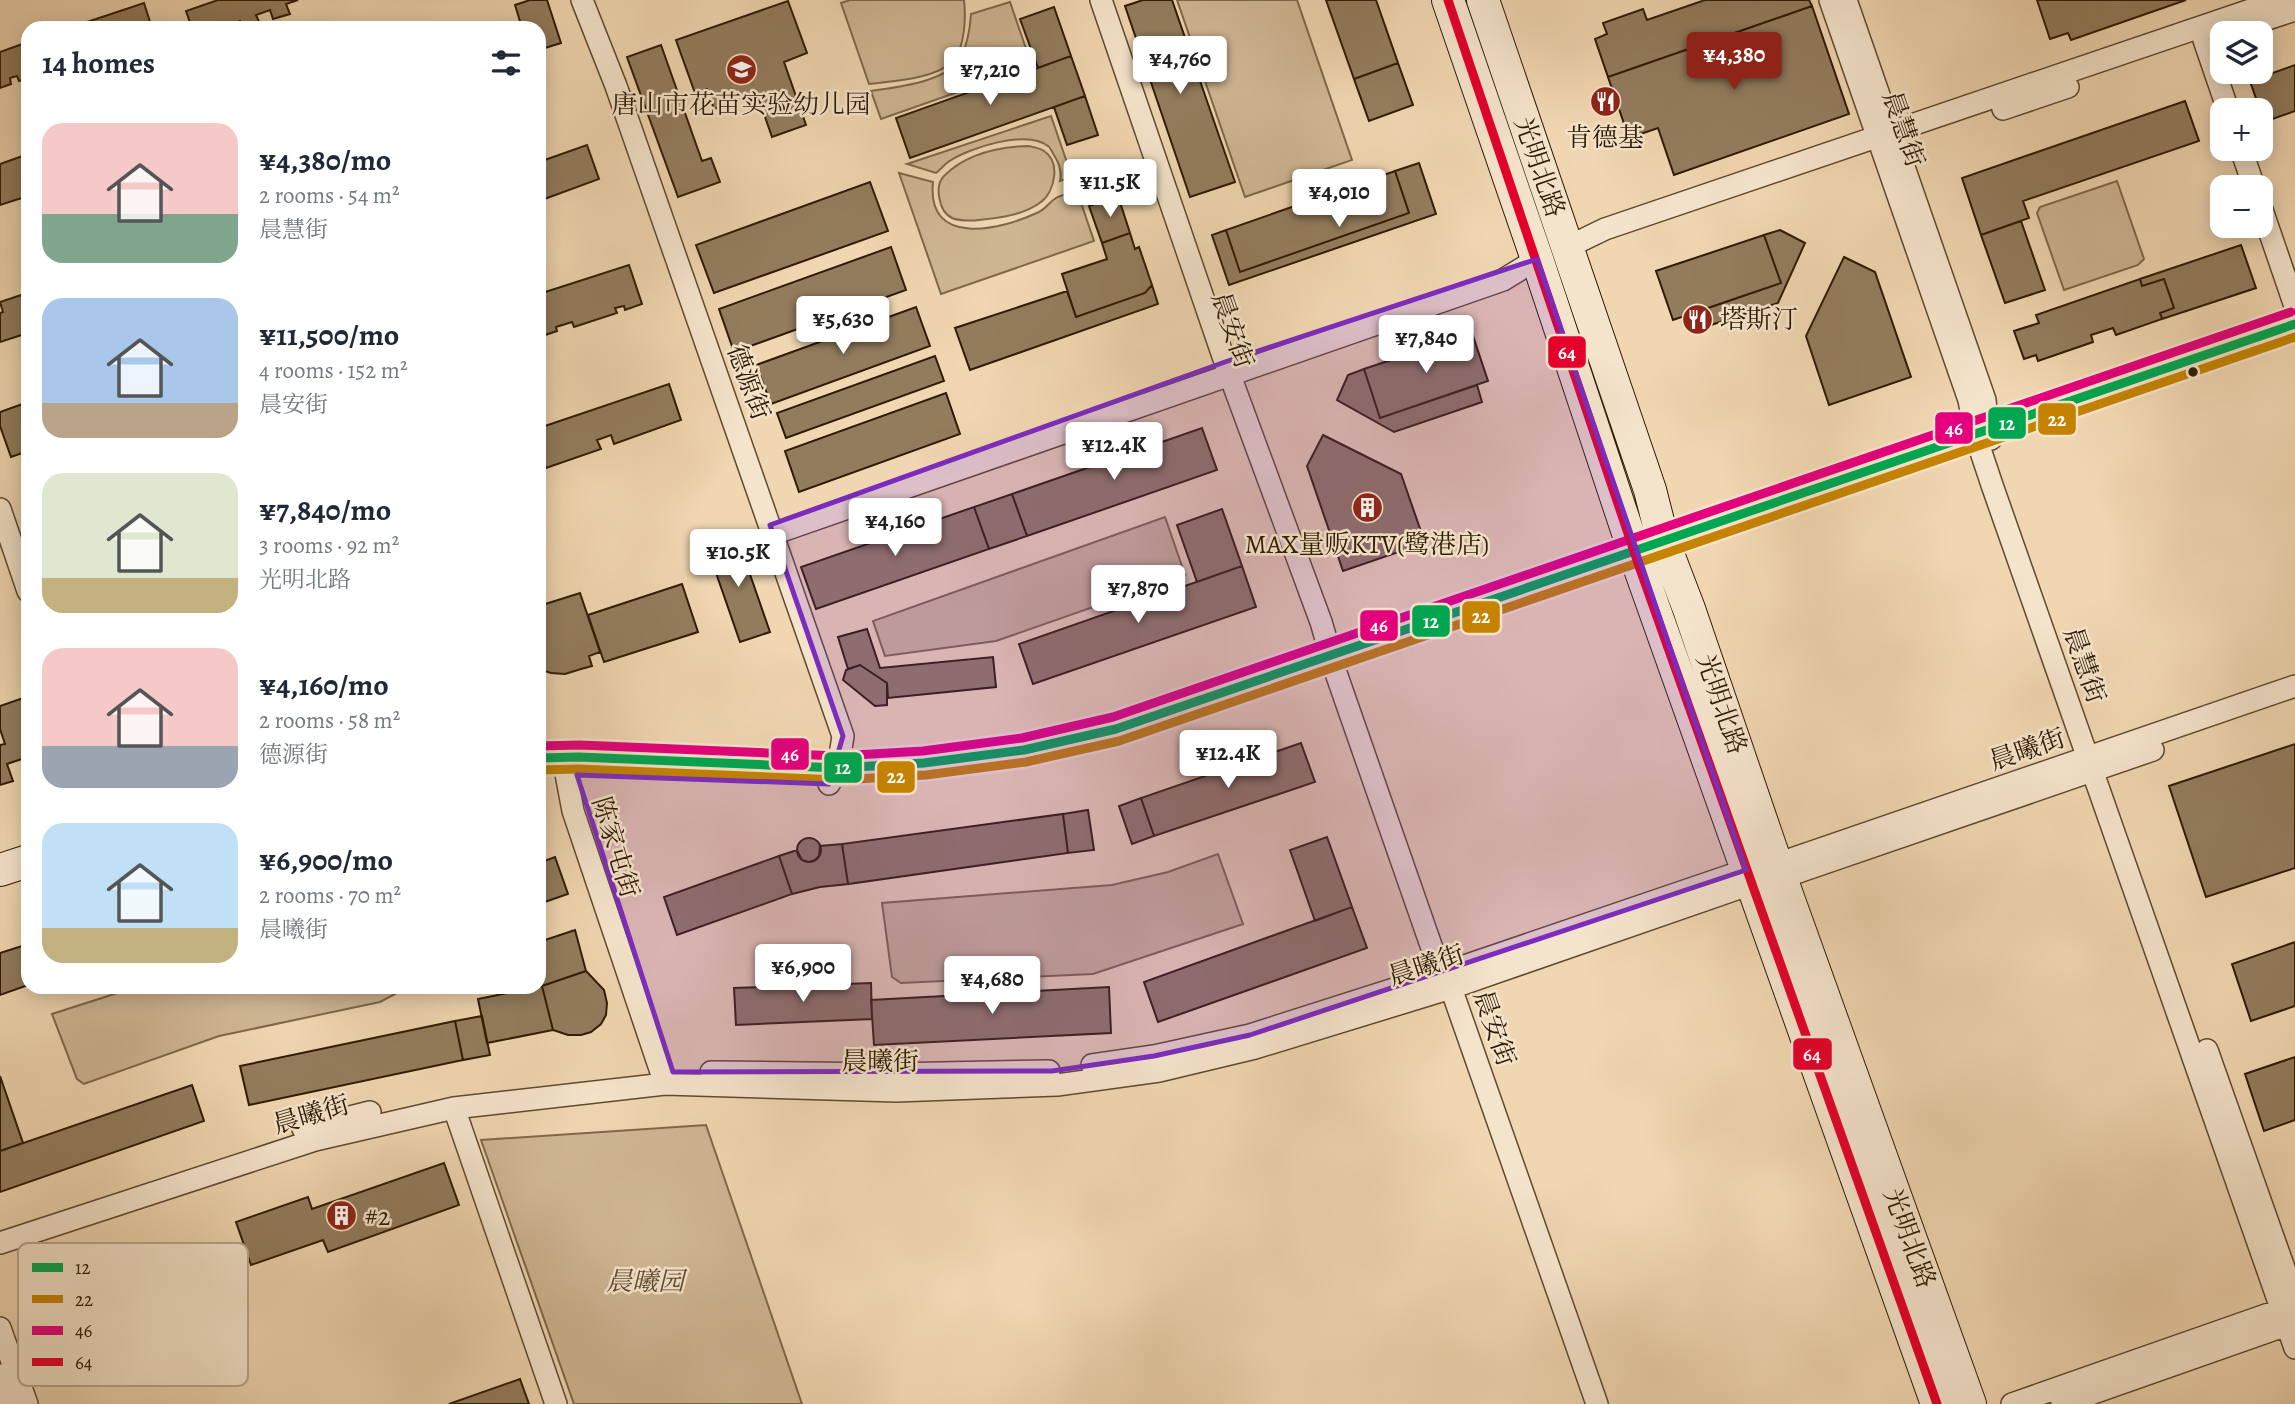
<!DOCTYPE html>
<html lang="en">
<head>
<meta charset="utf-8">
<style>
	:root { --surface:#fff; --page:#f2f2f3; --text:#1f2937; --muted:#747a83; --accent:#8f2418 }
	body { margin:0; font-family:Alegreya,"Noto Serif SC",serif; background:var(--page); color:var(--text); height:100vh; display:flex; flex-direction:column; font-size:26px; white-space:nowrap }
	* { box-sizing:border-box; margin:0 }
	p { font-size:23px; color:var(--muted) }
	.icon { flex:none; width:38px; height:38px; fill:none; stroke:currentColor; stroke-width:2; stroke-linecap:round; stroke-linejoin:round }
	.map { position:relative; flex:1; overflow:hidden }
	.drawer { position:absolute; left:21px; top:21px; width:525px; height:973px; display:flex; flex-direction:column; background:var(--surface); border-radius:21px; box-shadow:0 4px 18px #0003 }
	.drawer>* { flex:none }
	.buttons { position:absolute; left:2210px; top:21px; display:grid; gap:14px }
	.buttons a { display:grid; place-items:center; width:63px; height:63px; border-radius:14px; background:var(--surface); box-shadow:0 4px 18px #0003; font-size:35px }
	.price { position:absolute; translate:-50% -60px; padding:0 16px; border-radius:7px; background:#fff; color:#222; font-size:23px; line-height:46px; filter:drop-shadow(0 2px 4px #0008) }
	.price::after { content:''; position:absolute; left:50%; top:42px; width:21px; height:16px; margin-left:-10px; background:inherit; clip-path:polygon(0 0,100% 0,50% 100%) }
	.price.current { background:var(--accent); color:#fff }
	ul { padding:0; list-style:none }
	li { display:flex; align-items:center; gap:21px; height:175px; padding:0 21px }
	li span { display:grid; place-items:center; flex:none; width:196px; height:140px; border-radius:21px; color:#555 }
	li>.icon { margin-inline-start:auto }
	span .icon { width:84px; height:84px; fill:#fffc; stroke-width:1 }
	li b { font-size:30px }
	h2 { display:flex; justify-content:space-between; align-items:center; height:84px; padding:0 21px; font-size:30px }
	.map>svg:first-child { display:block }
	.green { fill:#cfb693; stroke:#7e684a; stroke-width:2 }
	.building { fill:#937c5d; stroke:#2e1b02; stroke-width:2 }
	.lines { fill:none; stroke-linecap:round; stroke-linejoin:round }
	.minor-casing { stroke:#5e4a2e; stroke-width:24 }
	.secondary-casing { stroke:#2e1b02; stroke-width:34 }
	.minor { stroke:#f5e4cc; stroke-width:21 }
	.secondary { stroke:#f5e4cc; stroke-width:32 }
	.bus-1-casing { stroke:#f5e4cc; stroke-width:14 }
	.bus-2-casing { stroke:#f5e4cc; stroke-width:14 }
	.bus-3-casing { stroke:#f5e4cc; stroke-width:14 }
	.bus-4-casing { stroke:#f5e4cc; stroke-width:14 }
	.bus-1 { stroke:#00a651; stroke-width:9 }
	.bus-2 { stroke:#c58300; stroke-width:9 }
	.bus-3 { stroke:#e5007d; stroke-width:9 }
	.bus-4 { stroke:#e4002b; stroke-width:9 }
	.marked { fill:#7b2cbf; fill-opacity:0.2; stroke:#7b2cbf; stroke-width:5; stroke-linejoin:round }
	.bus-dot { fill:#2e1b02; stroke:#f5e4cc; stroke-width:2.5 }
	.labels { text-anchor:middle; stroke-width:5; stroke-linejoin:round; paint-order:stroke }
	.poi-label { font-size:26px; fill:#2e1b02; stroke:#f5e4cc }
	.street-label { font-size:26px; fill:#2e1b02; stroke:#f5e4cc }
	.park-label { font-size:26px; font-style:italic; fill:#5e4a2e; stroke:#f5e4cc }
	.key { fill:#f5e4cc; stroke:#b9a88f; stroke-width:2 }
	.key-label { font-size:19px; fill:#2e1b02 }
	.line-badge { stroke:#f5e4cc; stroke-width:2.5 }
	.badge-label { font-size:19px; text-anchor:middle; font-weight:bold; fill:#fff }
</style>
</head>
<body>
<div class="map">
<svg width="2295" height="1404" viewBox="0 0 2295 1404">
	<rect width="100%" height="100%" fill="#f0d6b1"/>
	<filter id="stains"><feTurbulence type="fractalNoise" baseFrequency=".00286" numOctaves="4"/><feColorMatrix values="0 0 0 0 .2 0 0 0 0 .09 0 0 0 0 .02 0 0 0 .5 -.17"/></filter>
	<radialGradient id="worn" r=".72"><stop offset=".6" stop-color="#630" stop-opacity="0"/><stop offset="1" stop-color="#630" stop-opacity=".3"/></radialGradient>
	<path class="green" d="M850,0h114c2,17 1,45 -10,60 -17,19 -62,21 -85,24l-28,-81z
		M1177,0h120l55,160 -107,37z
		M1010,2l22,64 -151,53 -10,-28c26,-4 77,-9 90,-34 7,-14 9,-28 10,-43z
		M1051,116l21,61 -12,4c2,-9 -1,-18 -6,-26 0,0 -5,-9 -6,-9 -21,-17 -80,2 -100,16 -4,3 -8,8 -12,11l-29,-9z
		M1028,146c5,1 12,2 16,5 17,11 11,40 -3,51 -17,13 -42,16 -62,18 -7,1 -20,1 -27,-2 -13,-6 -18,-32 -8,-42 22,-22 55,-29 84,-30z
		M899,173l34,9c-7,66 68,48 106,30 8,-4 10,-10 17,-14 5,-3 14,-5 21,-7l17,50 -153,53z
		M2117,181l27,78 -6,6 -74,25 -27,-77 3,-6z
		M1165,517l20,58 -189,66 -111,15 -12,-35z
		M1218,854l25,70 -150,50 -192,9 -9,-6 -10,-74 230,-18 56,-13z
		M136,987h259l2,6 -17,9 -161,34 -135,48 -7,-5 -25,-65z
		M706,1125l96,279h-228l-93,-264z"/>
	<path class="building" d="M218,0h80l-12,4 4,10 -17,5 -3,-9 -14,5 4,9 -12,4h-6l-2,-7 -20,7h-28l-6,-17z
		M530,0h17l14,43 -22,7v-22h-17l-7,-23z
		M1143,0h29l63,182 -45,15 -65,-191z
		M1326,0h50l22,63 -44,16z
		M1705,0h104l3,6 -204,71 -13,-38 12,-5 -4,-11 40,-14 4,11z
		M2037,0h149l-115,40 -3,-7 -18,6z
		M788,1l19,52 -23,9 22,63 -34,12 -15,-43 -43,15 -7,-20 -12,4 -19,-53z
		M144,3l8,25h-83z
		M1812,6l37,108 -175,61 -16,-47 -29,10 -21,-61z
		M1054,7l17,49 -33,12 -18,-49z
		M28,42v36l-9,3 -2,-5 -7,2 1,6 -11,4v-36z
		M661,45l41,116 9,-3 9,24 -42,15 -51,-140z
		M1071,56l14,40 -175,62 -14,-40z
		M1398,63l15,42 -44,16 -15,-42z
		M2295,65v46l-31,11 -14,-41z
		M1085,96l13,39 -31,10 -13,-38z
		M2185,101l14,40 -176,60 6,17 -48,17 -19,-57z
		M587,145l12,34 -60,22v-39z
		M28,154v42l-28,9v-41z
		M1419,163l17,51 -207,71 -17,-50 14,-5 14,42 169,-59 -14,-42z
		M1395,171l14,42 -169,59 -14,-42z
		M870,182l18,49 -174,62 -18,-48z
		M1118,196l12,37 -28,10 -13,-37z
		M2021,221l24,69 -40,13 -24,-68z
		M1780,230l25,13 -27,60 -88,29 -6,-16 97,-33 -17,-48z
		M1130,233l5,16 4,-2 13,38 -7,8 -69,24 -14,-43 45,-15 -5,-16z
		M1764,235l17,48 -108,37 -17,-49z
		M2241,245l15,43 -94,31 -2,-6 14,-5 -10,-29 -22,7 -2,-7z
		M891,247l15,43 -172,62 -15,-43z
		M1844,257l31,15 36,105 -82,28 -23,-69z
		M629,265l13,39 -17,6 -1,-4 -9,2 2,5 -43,14 -2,-5 -16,5 1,4 -18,6v-43z
		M2140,279l2,7 22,-7 10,29 -14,5 2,6 -46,16 -3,-7 -22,7 2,7 -55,19 -2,-6 -12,4 -10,-28 25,-8 -3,-8z
		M1152,285l6,19 -188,66 -15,-42 112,-37 9,26 69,-24z
		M21,295l3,9 4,-1v30l-28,9v-29l3,-1 -3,-10z
		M916,307l14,39 -159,58 -15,-39z
		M1472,333l16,48 -108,37 -16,-49z
		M935,356l9,25 -158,57 -9,-25z
		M1364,369l16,49 97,-33 5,17 -88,30 -57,-32 11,-25z
		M669,384l12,36 -67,24 -3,-9 -14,5 4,9 -55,19 -3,-8 -4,1v-33z
		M946,393l14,41 -161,58 -14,-41z
		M28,402v49l-17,6 -11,-31v-14z
		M1202,428l15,42 -190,66 -15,-42z
		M1323,435l78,39 24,69 -82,28 -36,-105z
		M1012,494l15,42 -38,13 -15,-42z
		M974,507l15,42 -173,60 -15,-42z
		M1222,509l20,57 -45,16 -20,-57z
		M737,537l33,95 -30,10 -33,-95z
		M1242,566l14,41 -223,77 -14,-40z
		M682,584l16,48 -94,30 -16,-47z
		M580,593l20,59 -11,4 3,10 -11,3 -16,5 -14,-1 -12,-4v-63z
		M867,629l13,39 113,-11 3,30 -108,11 -1,-15 -27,-18 -12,4 -10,-32z
		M860,665l27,18v22l-12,1 -32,-26 3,-10z
		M26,697l2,7v53l-21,7 6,17 -13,4v-40l5,-1 -5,-15v-23z
		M1301,743l14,39 -161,54 -13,-38z
		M2295,744v124l-89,29 -37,-111z
		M1141,798l13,38 -22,8 -13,-38z
		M1088,810l6,40 -26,3 -5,-39z
		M1063,814l5,39 -220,31 -6,-40z
		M1327,837l25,70 -37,14 -25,-71z
		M797 850a12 12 0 1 1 24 0a12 12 0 1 1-24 0Z
		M842,844l6,40 -28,3 -28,7 -13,-38 18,-6 5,10 7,2 6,-2 4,-4 1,-10z
		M779,856l13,38 -115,41 -13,-38z
		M555,857l13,37 -29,10v-41z
		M1352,907l15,41 -209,74 -14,-40z
		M575,930l11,41 -44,15 -3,-10v-34z
		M2295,942v64l-44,15 -19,-57z
		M28,944v41l-28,10v-42z
		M586,971l18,19 3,13 -1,12 -5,9 -10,8 -10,3h-13l-15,-5 -11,-44z
		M871,983l1,36 -136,6 -2,-37z
		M542,986l11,44 -66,13 -9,-44z
		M1109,987l2,46 -237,12 -3,-45z
		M482,1016l8,39 -27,5 -8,-39z
		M455,1021l8,39 -214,45 -9,-39z
		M2295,1057v63l-31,11 -19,-57z
		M0,1076l23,67 -23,8z
		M192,1085l12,36 -204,71v-41z
		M444,1163l15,42 -131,47 -5,-12 -72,25 -15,-43 72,-25 4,12z
		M520,1379l9,25h-80z"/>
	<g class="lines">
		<defs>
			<path id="minor" d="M582,0l34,86 227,650 -5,32 -9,16
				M1101,0l124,362 96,260 15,51 105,301 10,14 146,416
				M1830,0l139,400 6,34 17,51 303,863
				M1846,0l139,400 3,30 3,9
				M2261,21l34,-11
				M2204,40l24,70
				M2003,109l65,-22
				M2241,149l13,38
				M2261,207l34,99
				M1568,247l37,-18 675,-229
				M0,509l28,82
				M773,534l730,-254 34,-21
				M579,757l-13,17 7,37 92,273
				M1777,864l518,-178
				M1781,878l372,-128
				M2207,1050l88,249
				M1092,1065l62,-9 96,-21 191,-61 305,-104
				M711,1072l179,2 159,-3
				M454,1108l102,296
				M303,1129l67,-17
				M0,1243l315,-103 139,-32 211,-24 231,7 161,-6 102,-14 96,-23 196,-60 300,-104
				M0,1328l27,76
				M0,1375l10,29
				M2012,1404l271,-95 12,-1
				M2062,1404l225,-79 6,-10"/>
			<path id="secondary" d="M1448,0l89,259 103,310 297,835
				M1483,0l167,490 13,51 26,68 92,269 189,526
				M539,758l40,-1 259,11 86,-5 100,-13 92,-21 1179,-405
				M0,870l28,-9"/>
		</defs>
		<use href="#minor" class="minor-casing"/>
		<use href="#secondary" class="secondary-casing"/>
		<use href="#minor" class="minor"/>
		<use href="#secondary" class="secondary"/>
		<defs>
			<path id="bus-1" d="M539,758l40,-1 259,11 86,-5 100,-13 92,-21 1179,-405"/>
			<path id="bus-2" d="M539,770l40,-1 260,11 87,-5 100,-13 93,-21 1176,-404"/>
			<path id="bus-3" d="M539,746l41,-1 258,11 85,-5 99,-13 91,-21 1178,-405"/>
			<path id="bus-4" d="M1448,0l192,569 297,835"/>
		</defs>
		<use href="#bus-1" class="bus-1-casing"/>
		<use href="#bus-2" class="bus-2-casing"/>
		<use href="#bus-3" class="bus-3-casing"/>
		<use href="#bus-4" class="bus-4-casing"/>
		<use href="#bus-1" class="bus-1"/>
		<use href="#bus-2" class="bus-2"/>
		<use href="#bus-3" class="bus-3"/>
		<use href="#bus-4" class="bus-4"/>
	</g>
	<path class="marked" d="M1537,259l209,611 -496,165 -96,21 -102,15 -379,1 -96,-297 252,9 14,-48 -73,-211 455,-163z"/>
	<defs>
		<symbol id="school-disc" viewBox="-11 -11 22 22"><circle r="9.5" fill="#8f2418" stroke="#f5e4cc"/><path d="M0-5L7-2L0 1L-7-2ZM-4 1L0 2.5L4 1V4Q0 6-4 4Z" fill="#fff"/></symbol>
		<symbol id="restaurant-disc" viewBox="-11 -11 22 22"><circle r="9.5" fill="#8f2418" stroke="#f5e4cc"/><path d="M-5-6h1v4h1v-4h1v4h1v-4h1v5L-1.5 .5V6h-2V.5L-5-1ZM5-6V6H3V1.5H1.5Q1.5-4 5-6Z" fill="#fff"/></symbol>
		<symbol id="building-disc" viewBox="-11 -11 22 22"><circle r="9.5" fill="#8f2418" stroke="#f5e4cc"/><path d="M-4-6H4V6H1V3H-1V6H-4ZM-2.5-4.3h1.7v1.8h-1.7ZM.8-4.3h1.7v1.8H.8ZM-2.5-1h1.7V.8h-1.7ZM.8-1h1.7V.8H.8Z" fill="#fff"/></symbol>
	</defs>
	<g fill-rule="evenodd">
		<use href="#school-disc" x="724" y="52" width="35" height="35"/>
		<use href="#restaurant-disc" x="1588" y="84" width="35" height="35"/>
		<use href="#restaurant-disc" x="1680" y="302" width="35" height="35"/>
		<use href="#building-disc" x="1350" y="490" width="35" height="35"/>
		<use href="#building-disc" x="324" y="1198" width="35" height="35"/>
	</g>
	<circle class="bus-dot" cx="2193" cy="372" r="6"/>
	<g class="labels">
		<g class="poi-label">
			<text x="741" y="113">唐山市花苗实验幼儿园</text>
			<text x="1605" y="146">肯德基</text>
			<text x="1720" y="328" text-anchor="start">塔斯汀</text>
			<text x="1367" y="553">MAX量贩KTV(鹭港店)</text>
			<text x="365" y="1225" text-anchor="start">#2</text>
		</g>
		<g class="street-label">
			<text transform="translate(1904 129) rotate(71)" y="9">晨慧街</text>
			<text transform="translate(1540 167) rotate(71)" y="9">光明北路</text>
			<text transform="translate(1233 330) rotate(71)" y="9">晨安街</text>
			<text transform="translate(749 382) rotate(70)" y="9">德源街</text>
			<text transform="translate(2085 665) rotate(71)" y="9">晨慧街</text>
			<text transform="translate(1722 704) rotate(71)" y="9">光明北路</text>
			<text transform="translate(2027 749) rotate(-19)" y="9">晨曦街</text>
			<text transform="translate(616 847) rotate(73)" y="9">陈家屯街</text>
			<text transform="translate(1426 965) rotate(-18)" y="9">晨曦街</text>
			<text transform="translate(1495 1028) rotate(71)" y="9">晨安街</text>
			<text x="880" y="1070">晨曦街</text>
			<text transform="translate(311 1114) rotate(-16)" y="9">晨曦街</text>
			<text transform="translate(1910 1238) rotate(70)" y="9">光明北路</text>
		</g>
		<g class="park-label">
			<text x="645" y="1290">晨曦园</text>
		</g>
	</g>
	<rect x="18" y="1243" width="230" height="143" rx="10" class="key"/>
	<rect x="32" y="1263" width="31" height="9" fill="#00a651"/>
	<rect x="32" y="1295" width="31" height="8" fill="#c58300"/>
	<rect x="32" y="1326" width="31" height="9" fill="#e5007d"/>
	<rect x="32" y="1358" width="31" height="8" fill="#e4002b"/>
	<g class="key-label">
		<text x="75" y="1274">12</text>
		<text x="75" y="1306">22</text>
		<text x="75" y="1337">46</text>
		<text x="75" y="1369">64</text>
	</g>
	<g class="line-badge">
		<rect x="1547" y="335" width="40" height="34" rx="7" fill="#e4002b"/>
		<rect x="2037" y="402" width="40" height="34" rx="7" fill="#c58300"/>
		<rect x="1987" y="406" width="40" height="34" rx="7" fill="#00a651"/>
		<rect x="1934" y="411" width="40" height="34" rx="7" fill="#e5007d"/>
		<rect x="1461" y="600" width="40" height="34" rx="7" fill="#c58300"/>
		<rect x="1411" y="604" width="40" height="34" rx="7" fill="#00a651"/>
		<rect x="1359" y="609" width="40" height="33" rx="7" fill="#e5007d"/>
		<rect x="770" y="737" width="40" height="34" rx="7" fill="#e5007d"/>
		<rect x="823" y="751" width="40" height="33" rx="7" fill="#00a651"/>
		<rect x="876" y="760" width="40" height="34" rx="7" fill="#c58300"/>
		<rect x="1792" y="1037" width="41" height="34" rx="7" fill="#e4002b"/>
	</g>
	<g class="badge-label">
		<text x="1567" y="359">64</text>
		<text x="2057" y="426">22</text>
		<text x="2007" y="430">12</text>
		<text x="1954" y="435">46</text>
		<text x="1481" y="623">22</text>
		<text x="1431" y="628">12</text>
		<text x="1379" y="632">46</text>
		<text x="790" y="761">46</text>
		<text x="843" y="774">12</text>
		<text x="896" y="783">22</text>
		<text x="1812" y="1061">64</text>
	</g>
	<rect width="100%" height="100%" filter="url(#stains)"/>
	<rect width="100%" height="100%" fill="url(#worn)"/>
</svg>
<div class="buttons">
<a><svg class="icon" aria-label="layers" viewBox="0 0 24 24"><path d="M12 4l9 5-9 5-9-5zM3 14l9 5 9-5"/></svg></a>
<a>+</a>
<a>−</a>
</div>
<b class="price current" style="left:1734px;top:92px">¥4,380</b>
<b class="price" style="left:1180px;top:96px">¥4,760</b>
<b class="price" style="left:990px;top:107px">¥7,210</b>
<b class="price" style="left:1110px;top:219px">¥11.5K</b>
<b class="price" style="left:1339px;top:229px">¥4,010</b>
<b class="price" style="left:843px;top:356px">¥5,630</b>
<b class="price" style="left:1426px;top:375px">¥7,840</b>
<b class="price" style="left:1114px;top:482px">¥12.4K</b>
<b class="price" style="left:895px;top:558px">¥4,160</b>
<b class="price" style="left:738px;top:589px">¥10.5K</b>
<b class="price" style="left:1138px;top:625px">¥7,870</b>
<b class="price" style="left:1228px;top:790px">¥12.4K</b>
<b class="price" style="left:803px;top:1004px">¥6,900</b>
<b class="price" style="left:992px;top:1016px">¥4,680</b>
<section class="drawer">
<h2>14 homes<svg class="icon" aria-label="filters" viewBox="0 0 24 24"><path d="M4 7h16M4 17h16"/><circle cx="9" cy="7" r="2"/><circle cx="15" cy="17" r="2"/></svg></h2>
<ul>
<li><span style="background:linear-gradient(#f6c9c9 65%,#7fa58c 0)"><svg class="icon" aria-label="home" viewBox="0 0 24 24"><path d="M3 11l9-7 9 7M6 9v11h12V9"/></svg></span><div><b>¥4,380/mo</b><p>2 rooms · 54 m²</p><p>晨慧街</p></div></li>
<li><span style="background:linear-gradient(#a9c7e8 75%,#b9a48a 0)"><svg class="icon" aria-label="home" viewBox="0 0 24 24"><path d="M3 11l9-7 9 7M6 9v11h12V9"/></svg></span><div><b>¥11,500/mo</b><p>4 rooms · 152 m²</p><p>晨安街</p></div></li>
<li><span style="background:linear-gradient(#dfe7d0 75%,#c2b280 0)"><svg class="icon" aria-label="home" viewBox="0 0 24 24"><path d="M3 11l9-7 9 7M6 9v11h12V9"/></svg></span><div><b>¥7,840/mo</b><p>3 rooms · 92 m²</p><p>光明北路</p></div></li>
<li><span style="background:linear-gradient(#f6c9c9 70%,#9aa5b1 0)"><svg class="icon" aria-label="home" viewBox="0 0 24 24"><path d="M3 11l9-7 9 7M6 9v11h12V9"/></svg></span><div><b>¥4,160/mo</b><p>2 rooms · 58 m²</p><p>德源街</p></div></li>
<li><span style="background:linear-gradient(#bfe0f5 75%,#c2b280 0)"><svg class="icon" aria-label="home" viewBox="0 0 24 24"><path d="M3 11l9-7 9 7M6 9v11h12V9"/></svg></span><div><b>¥6,900/mo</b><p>2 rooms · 70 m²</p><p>晨曦街</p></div></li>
</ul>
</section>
</div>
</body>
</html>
